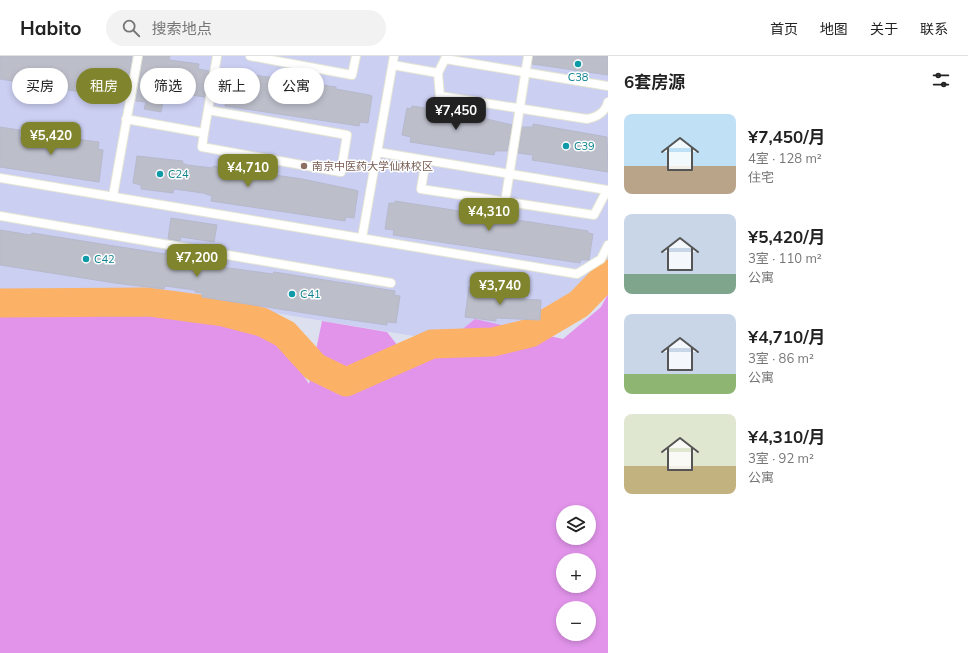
<!DOCTYPE html>
<html lang="zh">
<head>
<meta charset="utf-8">
<style>
	:root { --surface:#fff; --page:#f2f2f2; --text:#222; --muted:#767676; --line:#e0e0e0; --accent:#80852d }
	body { margin:0; font-family:Mulish,"Noto Sans SC",sans-serif; background:var(--page); color:var(--text); height:100vh; display:flex; flex-direction:column; font-size:15px; white-space:nowrap }
	* { box-sizing:border-box; margin:0 }
	p { font-size:13px; color:var(--muted) }
	.icon { flex:none; width:22px; height:22px; fill:none; stroke:currentColor; stroke-width:2; stroke-linecap:round; stroke-linejoin:round }
	.map { position:relative; flex:1; overflow:hidden }
	.sheet { display:flex; flex-direction:column; background:var(--surface); width:360px }
	.sheet>* { flex:none }
	.guide { position:absolute; left:12px; top:12px; width:380px; height:36px; display:flex; gap:8px }
	.fabs { position:absolute; left:556px; top:449px; display:grid; gap:8px }
	.fabs a { display:grid; place-items:center; width:40px; height:40px; border-radius:50%; background:var(--surface); box-shadow:0 2px 6px #0003; font-size:20px }
	.price { position:absolute; translate:-50% -34px; padding:0 9px; border-radius:8px; background:var(--accent); color:#fff; font-size:13px; line-height:26px; filter:drop-shadow(0 1px 2px #0008) }
	.price::after { content:''; position:absolute; left:50%; top:24px; width:12px; height:9px; margin-left:-6px; background:inherit; clip-path:polygon(0 0,100% 0,50% 100%) }
	.price.selected { background:#222; color:#fff }
	ul { padding:0; list-style:none }
	li { display:flex; align-items:center; gap:12px; height:100px; padding:0 16px }
	li span { display:grid; place-items:center; flex:none; width:112px; height:80px; border-radius:8px; color:#555 }
	li>.icon { margin-inline-start:auto }
	span .icon { width:48px; height:48px; fill:#fffc; stroke-width:1 }
	li b { font-size:17px }
	h2 { display:flex; justify-content:space-between; align-items:center; height:48px; padding:0 16px; font-size:17px }
	.pill { padding:0 14px; border-radius:18px; background:var(--surface); box-shadow:0 2px 6px #0003; font-size:14px; line-height:36px }
	.pill.selected { background:var(--accent); color:#fff }
	header { display:flex; align-items:center; gap:24px; box-sizing:border-box; height:56px; padding:0 20px; background:var(--surface); border-bottom:1px solid var(--line) }
	header strong { font-size:19px }
	nav { display:flex; gap:22px; margin-inline-start:auto; font-size:14px }
	.search { width:280px; height:36px; background:var(--page); display:flex; align-items:center; gap:10px; box-sizing:border-box; padding:0 14px; border-radius:22px; color:var(--muted); font-size:15px }
	main { display:flex; flex:1; min-height:0 }
	.map>svg:first-child { display:block }
	.education { fill:#cbcff2 }
	.green { fill:#e294eb; fill-rule:evenodd }
	.lines { fill:none; stroke-linecap:round; stroke-linejoin:round }
	.river { stroke:#fbb266; stroke-width:29 }
	.building { fill:#bcbeca; stroke:#b6b9cb }
	.service-casing { stroke:#e5e6d2; stroke-width:10 }
	.service { stroke:#fff; stroke-width:8 }
	.culture-dot { fill:#0f9aa8; stroke:#fff; stroke-width:1.5 }
	.education-dot { fill:#8d6e63; stroke:#fff; stroke-width:1.5 }
	.labels { text-anchor:middle; stroke-width:3; stroke-linejoin:round; paint-order:stroke }
	.culture-label { font-size:11px; fill:#0d838f; stroke:#fff; text-anchor:start }
	.education-label { font-size:11px; fill:#785e54; stroke:#fff; text-anchor:start }
</style>
</head>
<body>
<header>
<strong>Habito</strong>
<div class="search"><svg class="icon" aria-label="search" viewBox="0 0 24 24"><circle cx="10" cy="10" r="6"/><path d="M15 15l6 6"/></svg>搜索地点</div>
<nav><a>首页</a><a>地图</a><a>关于</a><a>联系</a></nav>
</header>
<main>
<div class="map">
<svg width="608" height="597" viewBox="0 0 608 597">
	<rect width="100%" height="100%" fill="#dde1ef"/>
	<path class="education" d="M0,0h608v221l-47,40 -121,20 -26,-1 -235,-39 -179,8z"/>
	<path class="green" d="M608,238v359h-608v-340l164,1 88,13 30,16 27,41 13,-63 65,11 15,19 57,-19 16,-13 88,20 38,-32zM563,456h26v26h-26zM563,504h26v26h-26zM563,552h26v26h-26z"/>
	<g class="lines">
		<path class="river" d="M0,247l148,-1 75,10 39,10 23,12 30,33 31,15 86,-38 61,-2 37,-9 49,-29 29,-30"/>
	</g>
	<path class="building" d="M0,0h132l-7,43 -125,-20z
		M143,0h27l-1,4 30,4 -1,5 11,2 -4,26 -15,-2v4l-26,-4 -3,17 -17,-3 2,-7 -10,-1z
		M533,0h75v19l-76,-11z
		M227,15l109,16v2l33,6 3,1 -4,27 -8,-1 -1,4 -134,-20 1,-6 -10,-2 4,-26 7,1z
		M412,50l58,9 42,10 -5,26h-12l-1,4 -84,-13 1,-5 -9,-2 5,-27 4,1z
		M533,68l74,13 1,35 -76,-12 1,-5 -15,-2 4,-26h11z
		M0,71l20,3 -1,7 48,8 1,-7 31,4 -1,7 5,1 -4,32 -99,-15z
		M137,100l46,5 -1,2 5,2 26,3v-2l89,13 53,11 3,1 -4,27 -8,-1 -1,4 -134,-20 1,-5 -9,-3 -29,-4 -1,4 -32,-4v-4l-8,-2z
		M395,145l193,30v2l5,1 -4,26h-8l-1,3 -187,-28 1,-5 -9,-1 4,-26h6z
		M171,162l46,7 -3,17 -33,-5 -1,4 -12,-2z
		M0,174l31,5 1,-2 133,21 1,-4 13,2 -2,9 96,13 1,-2 121,19 -1,4 6,1 -4,27 -9,-1v3l-50,-7 -135,-21v-4l-7,-1v-2l-30,-4 -1,3 -49,-6 -115,-18z
		M469,231l31,3 -1,8 42,2 -1,20 -44,-2v3l-31,-4z"/>
	<g class="lines">
		<defs>
			<path id="service" d="M250,0l102,19 4,-19
				M393,9l45,8
				M608,30l-163,-27 -7,14 2,23 147,23c10,-2 18,-6 21,-17
				M208,54l9,-54
				M126,63l78,14 -2,14 139,25 6,-37 -139,-25 -4,23
				M377,96l230,38 -13,25 -173,-26 5,-29
				M0,122l577,96 24,-15 7,-14
				M113,140l25,-140
				M505,146l23,-146
				M0,160l391,67
				M362,182l32,-182"/>
		</defs>
		<use href="#service" class="service-casing"/>
		<use href="#service" class="service"/>
	</g>
	<g class="culture-dot">
		<circle cx="578" cy="8" r="4"/>
		<circle cx="566" cy="90" r="4"/>
		<circle cx="160" cy="118" r="4"/>
		<circle cx="86" cy="203" r="4"/>
		<circle cx="292" cy="238" r="4"/>
	</g>
	<circle class="education-dot" cx="304" cy="110" r="4"/>
	<g class="labels">
		<g class="culture-label">
			<text x="578" y="25" text-anchor="middle">C38</text>
			<text x="574" y="94">C39</text>
			<text x="168" y="122">C24</text>
			<text x="94" y="207">C42</text>
			<text x="300" y="242">C41</text>
		</g>
		<g class="education-label">
			<text x="312" y="114">南京中医药大学仙林校区</text>
		</g>
	</g>
</svg>
<div class="fabs">
<a><svg class="icon" aria-label="layers" viewBox="0 0 24 24"><path d="M12 4l9 5-9 5-9-5zM3 14l9 5 9-5"/></svg></a>
<a>+</a>
<a>−</a>
</div>
<b class="price selected" style="left:456px;top:75px">¥7,450</b>
<b class="price" style="left:51px;top:100px">¥5,420</b>
<b class="price" style="left:248px;top:132px">¥4,710</b>
<b class="price" style="left:489px;top:176px">¥4,310</b>
<b class="price" style="left:197px;top:222px">¥7,200</b>
<b class="price" style="left:500px;top:250px">¥3,740</b>
<div class="guide">
<a class="pill">买房</a>
<a class="pill selected">租房</a>
<a class="pill">筛选</a>
<a class="pill">新上</a>
<a class="pill">公寓</a>
</div>
</div>
<section class="sheet">
<h2>6套房源<svg class="icon" aria-label="filters" viewBox="0 0 24 24"><path d="M4 7h16M4 17h16"/><circle cx="9" cy="7" r="2"/><circle cx="15" cy="17" r="2"/></svg></h2>
<ul>
<li><span style="background:linear-gradient(#bfe0f5 65%,#b9a48a 0)"><svg class="icon" aria-label="home" viewBox="0 0 24 24"><path d="M3 11l9-7 9 7M6 9v11h12V9"/></svg></span><div><b>¥7,450/月</b><p>4室 · 128 m²</p><p>住宅</p></div></li>
<li><span style="background:linear-gradient(#c9d6e8 75%,#7fa58c 0)"><svg class="icon" aria-label="home" viewBox="0 0 24 24"><path d="M3 11l9-7 9 7M6 9v11h12V9"/></svg></span><div><b>¥5,420/月</b><p>3室 · 110 m²</p><p>公寓</p></div></li>
<li><span style="background:linear-gradient(#c9d6e8 75%,#8fb573 0)"><svg class="icon" aria-label="home" viewBox="0 0 24 24"><path d="M3 11l9-7 9 7M6 9v11h12V9"/></svg></span><div><b>¥4,710/月</b><p>3室 · 86 m²</p><p>公寓</p></div></li>
<li><span style="background:linear-gradient(#dfe7d0 65%,#c2b280 0)"><svg class="icon" aria-label="home" viewBox="0 0 24 24"><path d="M3 11l9-7 9 7M6 9v11h12V9"/></svg></span><div><b>¥4,310/月</b><p>3室 · 92 m²</p><p>公寓</p></div></li>
</ul>
</section>
</main>
</body>
</html>
